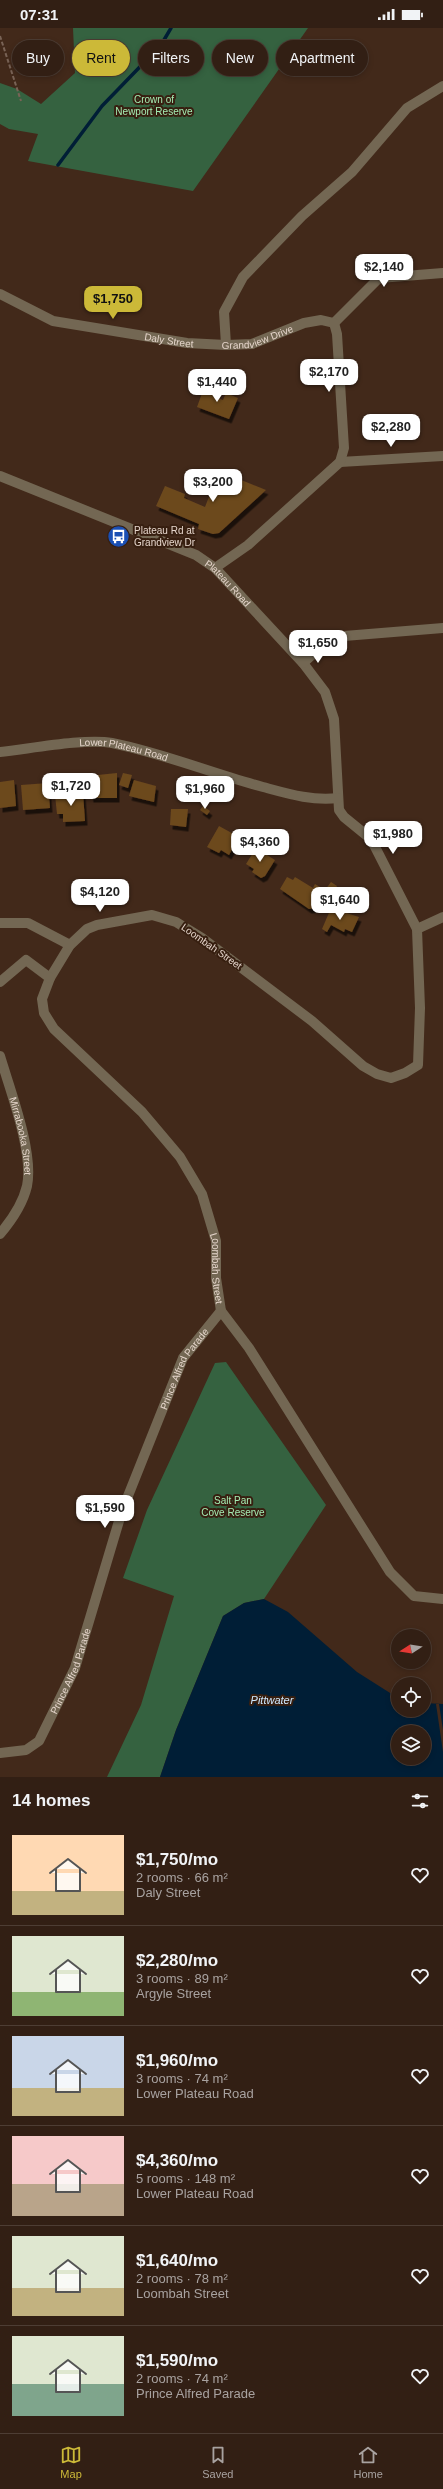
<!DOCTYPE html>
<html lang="en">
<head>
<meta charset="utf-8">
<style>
	:root { --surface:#321f14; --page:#3a271d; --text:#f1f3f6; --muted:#a8a2a0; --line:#4d3d34; --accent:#ccb938 }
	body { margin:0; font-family:Helvetica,sans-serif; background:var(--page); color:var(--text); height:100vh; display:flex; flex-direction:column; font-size:15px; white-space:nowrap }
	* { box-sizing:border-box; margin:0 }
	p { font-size:13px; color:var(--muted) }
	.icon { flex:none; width:22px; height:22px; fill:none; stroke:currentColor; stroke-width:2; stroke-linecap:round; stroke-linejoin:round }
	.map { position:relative; height:1749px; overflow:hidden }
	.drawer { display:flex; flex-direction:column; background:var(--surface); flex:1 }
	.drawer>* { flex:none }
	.hud { position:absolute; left:12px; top:12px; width:419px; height:36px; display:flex; gap:8px }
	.needle { width:26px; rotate:258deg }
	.buttons { position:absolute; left:391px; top:1601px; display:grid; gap:8px }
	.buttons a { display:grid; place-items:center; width:40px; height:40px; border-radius:50%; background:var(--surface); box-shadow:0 2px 6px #0003,0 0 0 1px var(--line); font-size:20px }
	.price { position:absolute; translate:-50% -34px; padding:0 9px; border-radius:8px; background:#fff; color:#222; font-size:13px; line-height:26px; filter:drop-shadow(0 1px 2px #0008) }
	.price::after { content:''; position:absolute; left:50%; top:24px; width:12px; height:9px; margin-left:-6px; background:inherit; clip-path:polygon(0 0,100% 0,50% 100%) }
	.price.on { background:var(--accent); color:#111 }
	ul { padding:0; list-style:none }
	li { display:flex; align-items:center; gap:12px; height:100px; padding:0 12px }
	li+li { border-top:1px solid var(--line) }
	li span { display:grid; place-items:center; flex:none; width:112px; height:80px; border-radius:0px; color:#555 }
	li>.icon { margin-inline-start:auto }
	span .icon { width:48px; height:48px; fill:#fffc; stroke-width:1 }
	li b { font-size:17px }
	h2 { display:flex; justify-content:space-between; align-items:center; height:48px; padding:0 12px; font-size:17px }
	.pill { padding:0 14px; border-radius:18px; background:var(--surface); box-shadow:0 2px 6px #0003,0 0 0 1px var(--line); font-size:14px; line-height:36px }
	.pill.on { background:var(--accent); color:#111 }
	.status { display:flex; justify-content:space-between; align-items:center; height:28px; padding:0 20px; background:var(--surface); direction:ltr }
	.status svg { height:11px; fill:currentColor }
	.menu { display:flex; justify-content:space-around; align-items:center; height:56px; border-top:1px solid var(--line); background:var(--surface); font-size:11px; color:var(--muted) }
	.menu a { display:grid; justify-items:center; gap:2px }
	.menu .on { color:var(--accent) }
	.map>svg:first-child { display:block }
	.forest { fill:#356240 }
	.water { fill:#001e36; fill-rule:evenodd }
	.pier { fill:#42291a }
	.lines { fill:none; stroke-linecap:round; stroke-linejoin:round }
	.stream { stroke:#001e36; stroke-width:3.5 }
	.building { fill:#6c481e; filter:url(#shadow) }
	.path { stroke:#796356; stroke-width:2; stroke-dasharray:4 2; stroke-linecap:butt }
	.minor { stroke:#736753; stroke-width:10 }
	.labels { text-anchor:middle; stroke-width:4; stroke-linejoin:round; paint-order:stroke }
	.park-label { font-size:10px; fill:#a5ecb3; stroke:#371f10 }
	.street-label { font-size:10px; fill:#e5d5cb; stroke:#371f10 }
	.poi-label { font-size:10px; fill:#e5d5cb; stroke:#371f10; text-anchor:start }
	.water-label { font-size:11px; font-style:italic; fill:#cde8ff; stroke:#371f10 }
</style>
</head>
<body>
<div class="status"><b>07:31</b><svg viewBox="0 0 49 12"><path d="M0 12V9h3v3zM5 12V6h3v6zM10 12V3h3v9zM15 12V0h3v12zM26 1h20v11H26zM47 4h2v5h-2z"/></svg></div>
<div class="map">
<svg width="443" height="1749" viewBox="0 0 443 1749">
	<defs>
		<filter id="shadow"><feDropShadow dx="2.5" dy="4.5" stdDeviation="0" flood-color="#0009"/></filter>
	</defs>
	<rect width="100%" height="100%" fill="#42291a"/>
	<path class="forest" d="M73,0h235l-115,163 -165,-30 10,-27 -29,-5 -9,-5v-41l17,6 24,15 34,-31z
		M226,1334l100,143 -62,94 -20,4 -21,13 -47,114 -16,47h-53l34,-72 33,-109 -51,-18 24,-68 68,-147z"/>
	<path class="water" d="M264,1571l24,13 69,60 41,26v12h26v-7l19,1v73h-283l16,-47 47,-114 21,-13zM398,1704h26v26h-26z"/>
	<path class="pier" d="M436,1676h3l4,26v22z"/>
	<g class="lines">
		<path class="stream" d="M58,137l44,-59 59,-61 10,-17"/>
	</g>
	<path class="building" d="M205,357l13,5 -4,7 9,3 3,-7 12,5 -9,21 -32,-12z
		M219,443l47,19 -47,43 -6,1 -15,-5 1,-5 -43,-18 9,-20 20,8 -1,4 21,9z
		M117,745v25h-26l-3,-22z
		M123,745l9,2 -4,13 -9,-3z
		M14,752l2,26 -16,2v-26z
		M134,752l22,6 -2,16 -25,-6z
		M48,755l2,25 -27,2 -2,-25z
		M83,765l2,28 -22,1v-8h-6l-2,-19z
		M203,778l7,5 -3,4 -7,-5z
		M171,781h17l-2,18 -16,-2z
		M219,798l20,11 -10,18 -8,-5 -2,3 -12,-6z
		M256,820l19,12 -10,16 -4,2 -9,-6 2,-3 -8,-5z
		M287,849l6,3 2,-3 18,11 2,-4 10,6 6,-8 6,4 -10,21 -9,-5 -3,6 -6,1 -29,-20z
		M331,880l28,9 -7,15 -7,-3 -1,3 -13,-7 -4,7 -5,-3z"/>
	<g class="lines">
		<path class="path" d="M0,8l21,65"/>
		<g class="minor">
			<path id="s1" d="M0,266l53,27 134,22 39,2 26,-1 52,-21 17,-3 13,3"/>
			<path d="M334,295l45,-45 64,-5"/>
			<path d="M226,317l-2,-33 19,-35 59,-61 50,-44 55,-64 36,-22"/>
			<path d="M340,434l103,-6"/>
			<path id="s2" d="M0,448l196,79 19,13 88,95 22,29 9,27 5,91 5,7 27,22 46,90 3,79 -2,57 -13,8 -14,5 -14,-4 -14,-8 -51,-45 -110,-83 -26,-16 -24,-7 -55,10 -10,4 -17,16 -20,33 -8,21 2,14 10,16 88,83 38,45 22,37 14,47v37l5,33 28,37 141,224 24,24 29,3"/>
			<path d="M215,540l33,-23 92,-83 4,-14 -7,-114 -3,-11"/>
			<path d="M303,635l29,-26 111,-9"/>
			<path id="s3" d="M0,724c29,-3 85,-14 112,-9 51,10 101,31 151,44 26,7 49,14 75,11"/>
			<path d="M0,895h28l42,22"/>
			<path d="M417,901l26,-12"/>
			<path d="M0,954l26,-22 24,18"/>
			<path id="s4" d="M0,1028c10,34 34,96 27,130 -4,17 -16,35 -27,48"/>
			<path id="s5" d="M0,1725l26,-3 13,-9 36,-73 47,-157 61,-153 38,-47"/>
		</g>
	</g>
	<defs>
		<symbol id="bus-disc" viewBox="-11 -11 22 22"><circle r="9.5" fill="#1a4fb4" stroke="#371f10"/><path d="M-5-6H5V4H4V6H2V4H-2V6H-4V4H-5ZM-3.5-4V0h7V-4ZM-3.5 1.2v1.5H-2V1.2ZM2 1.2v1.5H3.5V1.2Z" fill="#fff"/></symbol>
	</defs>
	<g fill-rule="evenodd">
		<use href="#bus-disc" x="106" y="496" width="25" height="25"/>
	</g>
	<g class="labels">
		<g class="park-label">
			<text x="154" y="75">Crown of<tspan x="154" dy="12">Newport Reserve</tspan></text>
			<text x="233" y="1476">Salt Pan<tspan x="233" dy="12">Cove Reserve</tspan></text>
		</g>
		<g class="street-label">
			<text dy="4" stroke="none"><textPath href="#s1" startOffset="267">Grandview Drive</textPath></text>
			<text dy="4" stroke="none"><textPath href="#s1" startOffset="177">Daly Street</textPath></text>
			<text dy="4" stroke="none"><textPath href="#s2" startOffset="254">Plateau Road</textPath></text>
			<text dy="4" stroke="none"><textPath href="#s3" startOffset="125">Lower Plateau Road</textPath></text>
			<text transform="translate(212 918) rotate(35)" y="4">Loombah Street</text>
			<text dy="4" stroke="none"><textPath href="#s4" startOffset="83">Mirrabooka Street</textPath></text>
			<text dy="4" stroke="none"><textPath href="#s2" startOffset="1606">Loombah Street</textPath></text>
			<text dy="4" stroke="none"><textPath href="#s5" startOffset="443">Prince Alfred Parade</textPath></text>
			<text dy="4" stroke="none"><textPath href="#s5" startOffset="119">Prince Alfred Parade</textPath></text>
		</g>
		<g class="poi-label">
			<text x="134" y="506">Plateau Rd at<tspan x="134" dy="12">Grandview Dr</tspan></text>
		</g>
		<g class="water-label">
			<text x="272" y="1676">Pittwater</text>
		</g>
	</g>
</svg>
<div class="buttons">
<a><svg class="needle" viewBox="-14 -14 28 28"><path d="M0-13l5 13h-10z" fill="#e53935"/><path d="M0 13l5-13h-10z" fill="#a8a2a0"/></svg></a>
<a><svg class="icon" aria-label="locate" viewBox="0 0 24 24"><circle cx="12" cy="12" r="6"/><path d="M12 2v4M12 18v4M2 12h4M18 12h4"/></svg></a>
<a><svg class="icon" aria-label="layers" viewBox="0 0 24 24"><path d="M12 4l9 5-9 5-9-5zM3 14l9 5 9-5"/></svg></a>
</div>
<b class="price" style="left:384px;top:260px">$2,140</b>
<b class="price on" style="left:113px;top:292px">$1,750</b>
<b class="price" style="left:329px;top:365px">$2,170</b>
<b class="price" style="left:217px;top:375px">$1,440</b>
<b class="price" style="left:391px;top:420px">$2,280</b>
<b class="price" style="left:213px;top:475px">$3,200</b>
<b class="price" style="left:318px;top:636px">$1,650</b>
<b class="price" style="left:71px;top:779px">$1,720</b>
<b class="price" style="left:205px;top:782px">$1,960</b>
<b class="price" style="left:393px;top:827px">$1,980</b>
<b class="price" style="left:260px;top:835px">$4,360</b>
<b class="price" style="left:100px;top:885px">$4,120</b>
<b class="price" style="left:340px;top:893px">$1,640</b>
<b class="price" style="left:105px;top:1501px">$1,590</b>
<div class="hud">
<a class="pill">Buy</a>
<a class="pill on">Rent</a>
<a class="pill">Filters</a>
<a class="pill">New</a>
<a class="pill">Apartment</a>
</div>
</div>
<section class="drawer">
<h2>14 homes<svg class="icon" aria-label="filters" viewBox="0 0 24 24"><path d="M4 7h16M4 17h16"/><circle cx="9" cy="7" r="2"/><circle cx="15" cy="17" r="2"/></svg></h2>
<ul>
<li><span style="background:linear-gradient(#ffd9b3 70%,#c2b280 0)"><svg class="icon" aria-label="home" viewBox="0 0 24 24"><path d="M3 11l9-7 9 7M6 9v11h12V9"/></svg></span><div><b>$1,750/mo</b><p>2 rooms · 66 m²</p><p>Daly Street</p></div><svg class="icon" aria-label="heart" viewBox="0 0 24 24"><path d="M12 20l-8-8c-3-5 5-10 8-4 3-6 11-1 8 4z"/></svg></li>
<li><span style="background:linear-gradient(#dfe7d0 70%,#8fb573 0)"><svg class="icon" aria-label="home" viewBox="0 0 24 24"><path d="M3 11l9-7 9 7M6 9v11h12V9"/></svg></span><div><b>$2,280/mo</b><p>3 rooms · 89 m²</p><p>Argyle Street</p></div><svg class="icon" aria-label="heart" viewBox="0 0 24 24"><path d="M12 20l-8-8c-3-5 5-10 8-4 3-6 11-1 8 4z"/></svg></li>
<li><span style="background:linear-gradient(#c9d6e8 65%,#c2b280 0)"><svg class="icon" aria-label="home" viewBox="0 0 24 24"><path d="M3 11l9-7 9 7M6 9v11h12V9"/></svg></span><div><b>$1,960/mo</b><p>3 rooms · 74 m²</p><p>Lower Plateau Road</p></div><svg class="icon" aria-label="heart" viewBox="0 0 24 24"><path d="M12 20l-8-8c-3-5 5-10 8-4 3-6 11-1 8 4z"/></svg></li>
<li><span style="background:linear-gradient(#f6c9c9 60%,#b9a48a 0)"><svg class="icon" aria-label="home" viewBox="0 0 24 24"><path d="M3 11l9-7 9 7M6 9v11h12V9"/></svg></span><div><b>$4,360/mo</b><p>5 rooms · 148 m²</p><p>Lower Plateau Road</p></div><svg class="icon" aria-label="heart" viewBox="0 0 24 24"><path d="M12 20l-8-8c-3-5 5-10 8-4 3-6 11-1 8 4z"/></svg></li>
<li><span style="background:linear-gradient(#dfe7d0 65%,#c2b280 0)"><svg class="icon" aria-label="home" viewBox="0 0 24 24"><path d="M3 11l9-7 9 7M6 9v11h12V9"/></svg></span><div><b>$1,640/mo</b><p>2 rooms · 78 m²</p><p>Loombah Street</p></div><svg class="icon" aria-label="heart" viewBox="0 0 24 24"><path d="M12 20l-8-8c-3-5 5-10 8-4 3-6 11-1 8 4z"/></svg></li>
<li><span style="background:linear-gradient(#dfe7d0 60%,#7fa58c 0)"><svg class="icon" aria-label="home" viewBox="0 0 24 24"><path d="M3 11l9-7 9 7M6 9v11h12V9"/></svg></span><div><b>$1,590/mo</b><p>2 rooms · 74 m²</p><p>Prince Alfred Parade</p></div><svg class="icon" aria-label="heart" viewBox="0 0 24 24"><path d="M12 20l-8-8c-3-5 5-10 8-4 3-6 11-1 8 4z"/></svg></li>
</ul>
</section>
<nav class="menu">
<a class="on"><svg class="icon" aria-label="map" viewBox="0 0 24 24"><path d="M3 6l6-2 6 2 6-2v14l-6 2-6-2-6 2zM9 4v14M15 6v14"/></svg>Map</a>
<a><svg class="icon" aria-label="saved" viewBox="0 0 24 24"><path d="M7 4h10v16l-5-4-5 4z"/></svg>Saved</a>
<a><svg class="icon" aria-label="home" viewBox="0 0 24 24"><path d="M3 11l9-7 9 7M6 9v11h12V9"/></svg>Home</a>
</nav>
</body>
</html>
